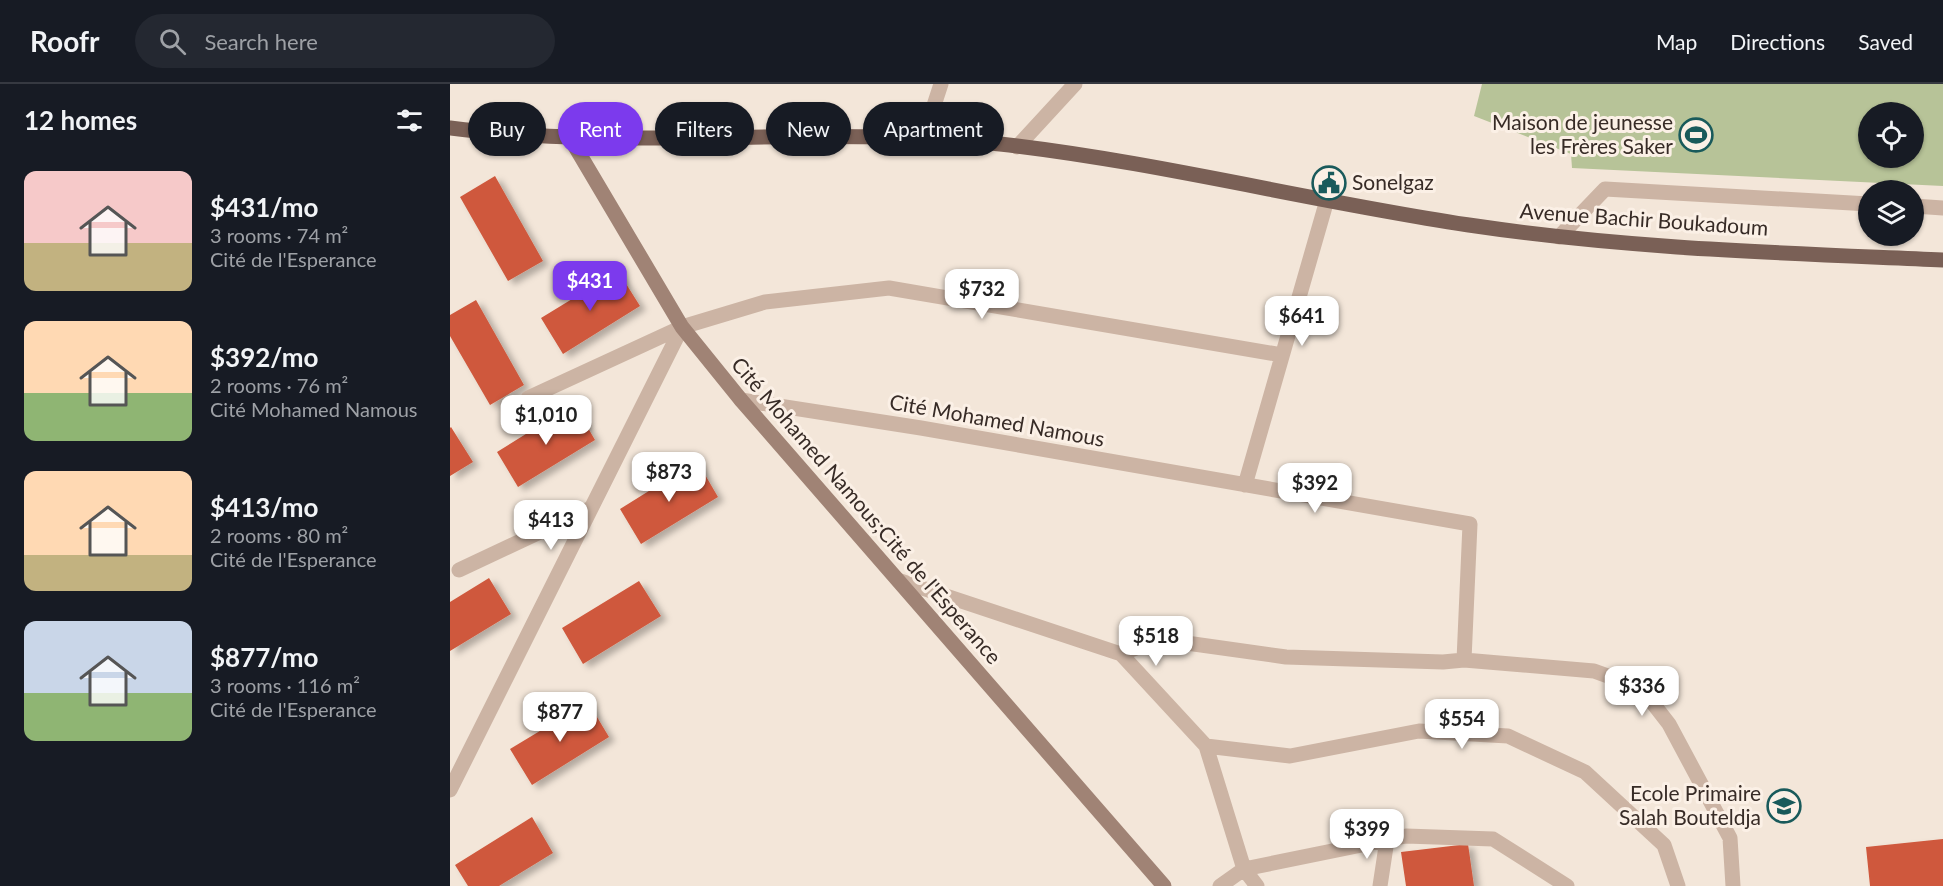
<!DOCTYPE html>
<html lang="en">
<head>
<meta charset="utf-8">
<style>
	:root { --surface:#171b24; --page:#242831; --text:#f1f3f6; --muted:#9ea1a6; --line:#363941; --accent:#7c3aed }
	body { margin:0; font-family:Lato,sans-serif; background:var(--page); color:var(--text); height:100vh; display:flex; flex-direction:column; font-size:22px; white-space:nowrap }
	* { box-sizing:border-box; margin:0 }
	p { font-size:20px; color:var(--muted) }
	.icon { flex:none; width:33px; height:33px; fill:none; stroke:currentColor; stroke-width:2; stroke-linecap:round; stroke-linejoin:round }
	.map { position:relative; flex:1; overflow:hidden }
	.drawer { display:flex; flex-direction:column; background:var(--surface); width:450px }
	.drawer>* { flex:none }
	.banner { position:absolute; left:18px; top:18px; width:570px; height:54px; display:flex; gap:12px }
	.fabs { position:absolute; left:1408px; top:18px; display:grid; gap:12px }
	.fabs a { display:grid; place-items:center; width:66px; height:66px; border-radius:50%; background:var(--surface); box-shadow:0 2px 4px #0004; font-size:30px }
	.price { position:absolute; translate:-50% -51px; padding:0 14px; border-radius:12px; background:#fff; color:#222; font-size:20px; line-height:39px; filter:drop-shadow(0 2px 3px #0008) }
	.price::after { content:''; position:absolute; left:50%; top:36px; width:18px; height:14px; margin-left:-9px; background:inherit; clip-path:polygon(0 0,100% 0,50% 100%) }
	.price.current { background:var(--accent); color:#fff }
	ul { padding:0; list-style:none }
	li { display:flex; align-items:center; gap:18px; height:150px; padding:0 24px }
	li span { display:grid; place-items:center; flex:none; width:168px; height:120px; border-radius:12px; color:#555 }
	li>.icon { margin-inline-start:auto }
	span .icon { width:72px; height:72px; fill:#fffc; stroke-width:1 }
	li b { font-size:26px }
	h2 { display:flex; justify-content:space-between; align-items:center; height:72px; padding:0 24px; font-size:26px }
	.pill { padding:0 21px; border-radius:27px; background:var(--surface); box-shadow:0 2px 4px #0004; font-size:21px; line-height:54px }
	.pill.current { background:var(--accent); color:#fff }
	header { display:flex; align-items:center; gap:36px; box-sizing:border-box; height:84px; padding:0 30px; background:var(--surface); border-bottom:2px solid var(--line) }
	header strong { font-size:28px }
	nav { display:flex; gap:33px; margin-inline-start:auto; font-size:21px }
	.search { width:420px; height:54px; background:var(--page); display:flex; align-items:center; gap:15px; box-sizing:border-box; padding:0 21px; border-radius:33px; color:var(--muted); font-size:22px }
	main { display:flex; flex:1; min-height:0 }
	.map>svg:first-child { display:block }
	.green { fill:#b7c398; fill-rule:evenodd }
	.building { fill:#cf583c; filter:url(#shadow) }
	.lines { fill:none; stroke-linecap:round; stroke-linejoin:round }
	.street { stroke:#ccb4a4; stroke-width:15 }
	.secondary { stroke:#a08375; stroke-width:15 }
	.primary { stroke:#7a6056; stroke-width:15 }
	.labels { text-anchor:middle; stroke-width:6; stroke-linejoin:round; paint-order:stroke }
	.poi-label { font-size:21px; fill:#372b26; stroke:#fbf0e6; text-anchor:end }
	.street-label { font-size:21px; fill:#372b26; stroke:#fbf0e6 }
</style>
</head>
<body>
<header>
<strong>Roofr</strong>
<div class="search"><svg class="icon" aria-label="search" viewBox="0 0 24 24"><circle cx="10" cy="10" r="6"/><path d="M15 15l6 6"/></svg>Search here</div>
<nav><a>Map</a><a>Directions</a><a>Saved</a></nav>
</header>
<main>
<section class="drawer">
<h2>12 homes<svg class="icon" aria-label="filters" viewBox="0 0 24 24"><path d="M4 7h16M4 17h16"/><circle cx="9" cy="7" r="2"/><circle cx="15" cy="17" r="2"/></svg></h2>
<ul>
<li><span style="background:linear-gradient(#f6c9c9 60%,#c2b280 0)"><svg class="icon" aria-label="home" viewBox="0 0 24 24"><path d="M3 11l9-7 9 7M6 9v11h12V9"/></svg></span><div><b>$431/mo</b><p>3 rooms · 74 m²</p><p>Cité de l'Esperance</p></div></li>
<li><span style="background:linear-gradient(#ffd9b3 60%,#8fb573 0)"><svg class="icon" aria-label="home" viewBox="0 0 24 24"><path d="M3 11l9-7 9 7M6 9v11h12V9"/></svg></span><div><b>$392/mo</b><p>2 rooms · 76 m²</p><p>Cité Mohamed Namous</p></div></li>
<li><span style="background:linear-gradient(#ffd9b3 70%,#c2b280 0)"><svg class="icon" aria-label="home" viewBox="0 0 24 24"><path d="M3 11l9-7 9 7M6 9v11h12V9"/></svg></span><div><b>$413/mo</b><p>2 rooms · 80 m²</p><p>Cité de l'Esperance</p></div></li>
<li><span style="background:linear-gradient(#c9d6e8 60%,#8fb573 0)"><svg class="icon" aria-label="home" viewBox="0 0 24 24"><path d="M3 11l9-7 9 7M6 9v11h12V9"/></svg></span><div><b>$877/mo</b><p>3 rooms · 116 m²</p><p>Cité de l'Esperance</p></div></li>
</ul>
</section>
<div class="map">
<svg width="1493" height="802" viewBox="0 0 1493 802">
	<defs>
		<filter id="shadow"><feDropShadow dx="6" dy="4" stdDeviation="3" flood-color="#0004"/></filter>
	</defs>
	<rect width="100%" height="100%" fill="#f3e6d9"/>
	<path class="green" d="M1032,0h461v102l-371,-18 -1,-14 -97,-38zM1419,28h45v46h-45z"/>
	<path class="building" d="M45,92l48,85 -35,20 -48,-84z
		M168,187l22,35 -77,48 -22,-36z
		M26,216l48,85 -34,20 -40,-69v-21z
		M124,320l21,36 -77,47 -21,-35z
		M1,343l22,35 -23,14v-48z
		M247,377l21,36 -77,47 -21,-35z
		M39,494l22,36 -61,37v-49z
		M189,497l22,35 -78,48 -21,-36z
		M138,618l21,35 -77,48 -22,-36z
		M82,733l21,36 -54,33h-31l-13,-21z
		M1493,755v47h-73l-4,-39z
		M1018,760l6,42h-68l-5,-34z"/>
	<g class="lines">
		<path class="street" d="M473,55l18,-55
			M567,63l58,-63
			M1464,122l29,2
			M1109,153l46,-48 264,15
			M78,314l154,-71 83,-25 124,-14 393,67
			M291,316l180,28 549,96 -6,136 -21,2 -157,-5 -128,-18 -37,15
			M795,401l82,-285
			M9,486l132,-62
			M448,496l223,74 85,92 38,123 -24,17
			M1014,576l130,11 47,17 28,36 61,114 3,48
			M756,662l84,10 129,-25 89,5 77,36 79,73 14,41
			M0,706l232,-463
			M807,802l-13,-17 162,-33 87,3 74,47
			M930,802l7,-46"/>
		<path class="secondary" d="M120,54l112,189 59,73 423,486"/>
		<path class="primary" d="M0,44c183,23 367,-3 550,16 160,18 317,59 476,82 155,23 312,27 467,34"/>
	</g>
	<defs>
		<symbol id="stadium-ring" viewBox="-11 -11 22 22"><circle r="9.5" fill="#fbf0e6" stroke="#195a5b" stroke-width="1.5"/><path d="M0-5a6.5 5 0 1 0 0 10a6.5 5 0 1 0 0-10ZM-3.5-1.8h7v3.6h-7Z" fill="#195a5b"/></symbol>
		<symbol id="civic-ring" viewBox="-11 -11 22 22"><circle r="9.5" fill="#fbf0e6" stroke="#195a5b" stroke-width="1.5"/><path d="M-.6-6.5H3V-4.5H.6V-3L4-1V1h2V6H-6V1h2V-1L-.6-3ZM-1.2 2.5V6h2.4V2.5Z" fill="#195a5b"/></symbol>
		<symbol id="school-ring" viewBox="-11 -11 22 22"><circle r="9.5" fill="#fbf0e6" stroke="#195a5b" stroke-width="1.5"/><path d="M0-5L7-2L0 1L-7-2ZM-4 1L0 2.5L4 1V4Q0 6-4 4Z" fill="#195a5b"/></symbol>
	</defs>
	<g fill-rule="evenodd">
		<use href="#stadium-ring" x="1227" y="32" width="38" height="38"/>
		<use href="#civic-ring" x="860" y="80" width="38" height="38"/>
		<use href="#school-ring" x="1315" y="703" width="38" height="38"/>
	</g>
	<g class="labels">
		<g class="poi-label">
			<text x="1223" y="46">Maison de jeunesse<tspan x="1223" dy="24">les Frères Saker</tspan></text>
			<text x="902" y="106" text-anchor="start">Sonelgaz</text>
			<text x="1311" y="717">Ecole Primaire<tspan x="1311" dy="24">Salah Bouteldja</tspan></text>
		</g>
		<g class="street-label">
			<text transform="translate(1194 136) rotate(4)" y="7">Avenue Bachir Boukadoum</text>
			<text transform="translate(547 337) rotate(10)" y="7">Cité Mohamed Namous</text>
			<text transform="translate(416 427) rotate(49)" y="7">Cité Mohamed Namous;Cité de l'Esperance</text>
		</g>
	</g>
</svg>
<div class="fabs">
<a><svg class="icon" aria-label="locate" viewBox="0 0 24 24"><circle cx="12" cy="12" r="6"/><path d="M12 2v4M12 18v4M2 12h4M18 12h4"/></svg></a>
<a><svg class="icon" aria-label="layers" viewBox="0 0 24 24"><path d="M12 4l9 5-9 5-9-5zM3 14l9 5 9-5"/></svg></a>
</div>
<b class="price current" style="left:140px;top:228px">$431</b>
<b class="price" style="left:532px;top:236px">$732</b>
<b class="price" style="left:852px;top:263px">$641</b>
<b class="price" style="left:96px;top:362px">$1,010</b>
<b class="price" style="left:219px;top:419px">$873</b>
<b class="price" style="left:865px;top:430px">$392</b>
<b class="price" style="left:101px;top:467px">$413</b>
<b class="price" style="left:706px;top:583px">$518</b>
<b class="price" style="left:1192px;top:633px">$336</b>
<b class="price" style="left:110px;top:659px">$877</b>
<b class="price" style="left:1012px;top:666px">$554</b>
<b class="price" style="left:917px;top:776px">$399</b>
<div class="banner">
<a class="pill">Buy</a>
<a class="pill current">Rent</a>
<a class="pill">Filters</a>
<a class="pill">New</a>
<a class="pill">Apartment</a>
</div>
</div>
</main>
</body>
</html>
